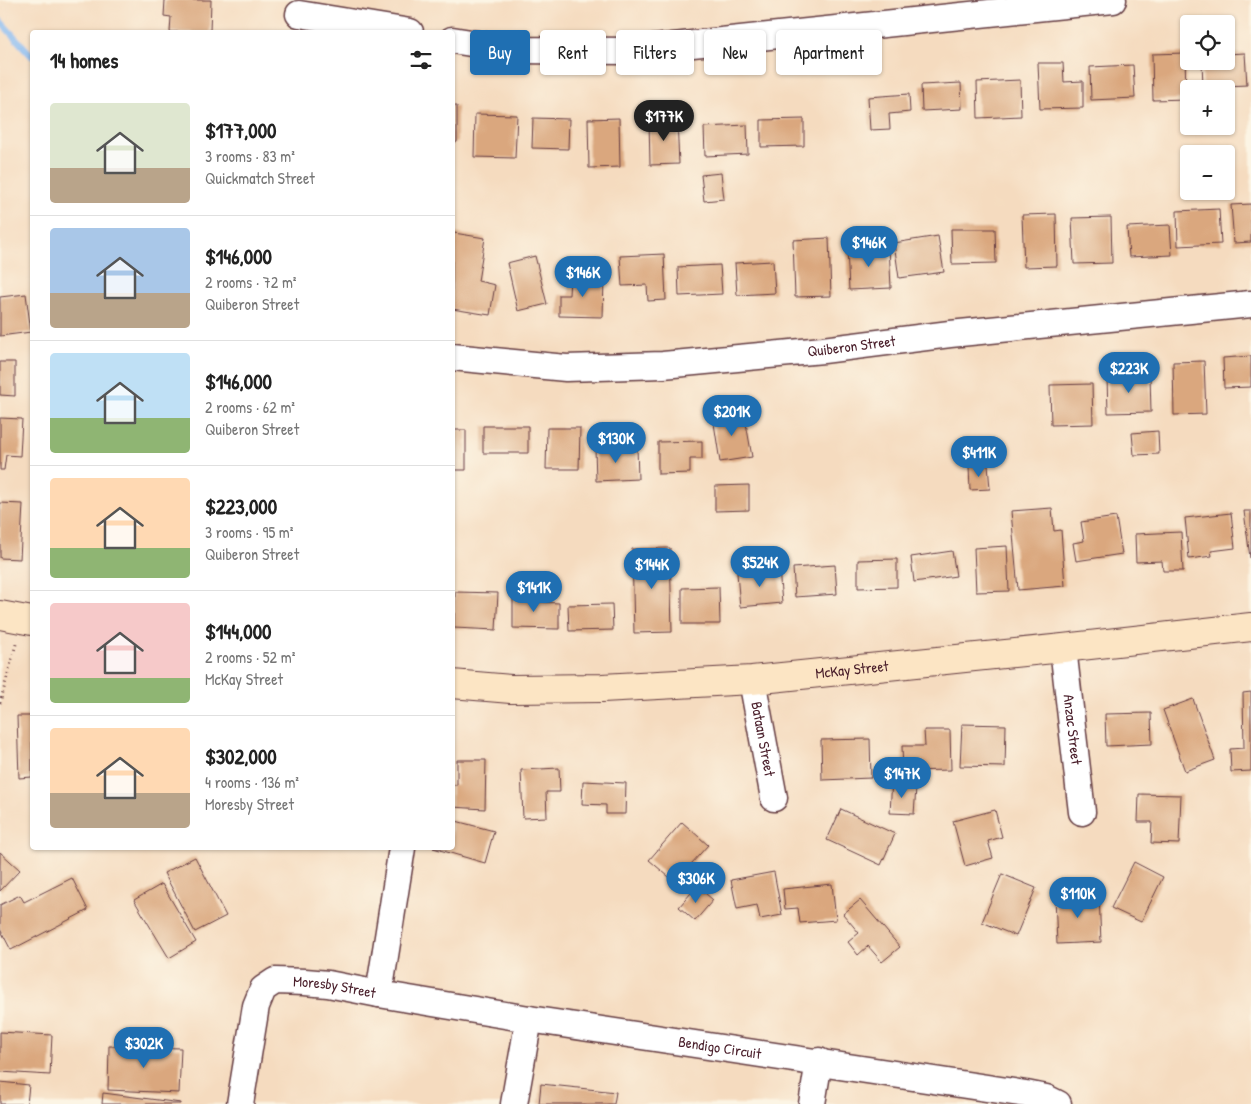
<!DOCTYPE html>
<html lang="en">
<head>
<meta charset="utf-8">
<style>
	:root { --surface:#fff; --page:#f6f6f6; --text:#222; --muted:#767676; --line:#e0e0e0; --accent:#1f6fb2 }
	body { margin:0; font-family:"Patrick Hand",sans-serif; background:var(--page); color:var(--text); height:100vh; display:flex; flex-direction:column; font-size:19px; white-space:nowrap }
	* { box-sizing:border-box; margin:0 }
	p { font-size:16px; color:var(--muted) }
	.icon { flex:none; width:28px; height:28px; fill:none; stroke:currentColor; stroke-width:2; stroke-linecap:round; stroke-linejoin:round }
	.map { position:relative; flex:1; overflow:hidden }
	.side { position:absolute; left:30px; top:30px; width:425px; height:820px; display:flex; flex-direction:column; background:var(--surface); border-radius:5px; box-shadow:0 1px 4px #0004 }
	.side>* { flex:none }
	.guide { position:absolute; left:470px; top:30px; width:475px; height:45px; display:flex; gap:10px }
	.buttons { position:absolute; left:1180px; top:15px; display:grid; gap:10px }
	.buttons a { display:grid; place-items:center; width:55px; height:55px; border-radius:5px; background:var(--surface); box-shadow:0 1px 4px #0004; font-size:25px }
	.price { position:absolute; translate:-50% -42px; padding:0 11px; border-radius:18px; background:var(--accent); color:#fff; font-size:16px; line-height:32px; filter:drop-shadow(0 1px 2px #0008) }
	.price::after { content:''; position:absolute; left:50%; top:30px; width:15px; height:11px; margin-left:-8px; background:inherit; clip-path:polygon(0 0,100% 0,50% 100%) }
	.price.selected { background:#222; color:#fff }
	ul { padding:0; list-style:none }
	li { display:flex; align-items:center; gap:15px; height:125px; padding:0 20px }
	li+li { border-top:1px solid var(--line) }
	li span { display:grid; place-items:center; flex:none; width:140px; height:100px; border-radius:5px; color:#555 }
	li>.icon { margin-inline-start:auto }
	span .icon { width:60px; height:60px; fill:#fffc; stroke-width:1 }
	li b { font-size:21px }
	h2 { display:flex; justify-content:space-between; align-items:center; height:60px; padding:0 20px; font-size:21px }
	.pill { padding:0 18px; border-radius:5px; background:var(--surface); box-shadow:0 1px 4px #0004; font-size:18px; line-height:45px }
	.pill.selected { background:var(--accent); color:#fff }
	.map>svg:first-child { display:block }
	.lines { fill:none; stroke-linecap:round; stroke-linejoin:round }
	.stream { stroke:#83b8f2; stroke-width:7 }
	.building { fill:#daa77e }
	.street-casing { stroke:#643b41; stroke-width:29 }
	.secondary-casing { stroke:#643b41; stroke-width:30 }
	.path { stroke:#643b41; stroke-width:3; stroke-dasharray:1 4; stroke-linecap:butt }
	.street { stroke:#fff; stroke-width:26 }
	.secondary { stroke:#fce5c4; stroke-width:28 }
	.labels { text-anchor:middle; stroke-width:4; stroke-linejoin:round; paint-order:stroke }
	.street-label { font-size:15px; fill:#4a1f2b; stroke:#fcf5e5 }
</style>
</head>
<body>
<div class="map">
<svg width="1251" height="1104" viewBox="0 0 1251 1104">
	<rect width="100%" height="100%" fill="#fcf5e5"/>
	<filter id="ink" filterUnits="userSpaceOnUse"><feTurbulence type="fractalNoise" baseFrequency=".02" numOctaves="2"/><feDisplacementMap in="SourceGraphic" scale="10" xChannelSelector="R" yChannelSelector="G"/><feConvolveMatrix kernelMatrix="1 2 1 2 8 2 1 2 1" color-interpolation-filters="sRGB"/></filter>
	<filter id="wash" filterUnits="userSpaceOnUse"><feTurbulence type="fractalNoise" baseFrequency=".0096" numOctaves="4" result="noise"/><feDisplacementMap in="SourceGraphic" scale="20" xChannelSelector="R" yChannelSelector="G"/><feGaussianBlur stdDeviation="1.12" result="paint"/><feColorMatrix in="noise" values="0 0 0 0 0 0 0 0 0 0 0 0 0 0 0 0 0 1.4 0 .05"/><feComposite in="paint" operator="in"/></filter>
	<g filter="url(#wash)">
		<rect width="100%" height="100%" fill="#f5dbbf"/>
		<g class="lines">
			<path class="stream" d="M0,21l32,35"/>
		</g>
		<g id="blocks">
			<path class="building" d="M165,0h46l-1,32h-40l1,-15 -7,-1z
				M1185,53l1,46 -33,1 -1,-46z
				M1245,53l2,32 -44,2 -1,-26h24v-7z
				M1038,63h25l1,19 19,-1v27l-43,1z
				M1133,65l2,33 -44,2 -1,-33z
				M1020,80l1,36 -43,2 -1,-36z
				M961,83l1,26 -40,2 -1,-26z
				M909,94l1,18 -21,2 1,15 -20,1 -2,-33z
				M452,106h5v36l-5,1z
				M475,114l42,1 -2,43 -41,-1z
				M533,118l36,1 -1,30 -36,-1z
				M619,118l1,49 -31,1 -1,-49z
				M677,119l2,45 -29,1 -1,-45z
				M804,119v27l-43,1v-27z
				M747,125l1,29 -43,2 -1,-29z
				M721,173l3,26 -20,2 -3,-26z
				M1251,204v38l-17,1 -3,-38z
				M1219,209l2,35 -43,2 -1,-35z
				M1056,214l1,52 -33,1 -2,-52z
				M1111,217l1,46 -38,1 -2,-46z
				M1170,225l2,30 -43,2 -2,-30z
				M951,229h44l1,34 -44,1z
				M454,233l31,5 -7,43 17,4 -5,30 -38,-6v-65z
				M938,236l6,36 -45,6 -5,-35z
				M829,238l2,58 -36,1 -2,-57z
				M889,246l2,42 -42,2 -2,-42z
				M664,254l2,46 -18,1 -1,-16 -25,1 -2,-30z
				M535,256l12,48 -29,7 -11,-48z
				M773,261l2,32 -38,2 -2,-32z
				M720,265l2,29 -43,2 -1,-29z
				M570,277l34,1 -1,39 -44,-1v-21h10z
				M26,294l5,38 -31,4v-39z
				M1251,356v31l-27,1 -1,-30z
				M1204,361l2,53 -32,1 -1,-53z
				M0,362h15v34l-15,-1z
				M1150,376l1,36 -43,1 -1,-36z
				M1092,384l1,40 -42,1 -1,-40z
				M744,412l8,45 -32,5 -7,-45z
				M0,418l22,1 -2,37 -14,-1 -2,15h-4z
				M483,426h45v27h-45z
				M547,428h33l-1,41h-33z
				M452,430h14v40h-14z
				M1158,431l1,23 -25,1 -2,-22z
				M702,441v18h-12v14l-32,1v-32z
				M637,447l1,32 -42,2 -1,-33z
				M988,465l2,24 -20,1 -1,-24z
				M749,485v25l-34,1v-25z
				M0,503l23,1 -3,55 -20,-1z
				M1052,508l2,23 7,-1 4,56 -47,4 -7,-79z
				M1244,511h7v46l-1,1z
				M1231,513l4,35 -24,3 1,5 -23,3 -4,-41z
				M1116,517l6,37 -46,7 -3,-18 11,-2 -3,-19z
				M1181,532l2,39h-20l-1,-10 -26,1 -1,-28z
				M1007,546l2,45 -33,1 -2,-44z
				M670,548l2,84 -38,1 -2,-84z
				M952,551l4,25 -42,6 -3,-25z
				M897,559v28l-39,1v-28z
				M835,565l2,29 -42,3 -2,-29z
				M779,569l3,34 -42,4 -3,-34z
				M719,587l1,37h-38v-36z
				M455,592l43,1 -2,37 -42,-2z
				M513,594h24v8l22,1v26l-46,-1z
				M612,604l1,26 -44,1 -1,-26z
				M1251,692v79l-20,1 -1,-23 14,-1 -1,-55z
				M1193,699l22,61 -30,11 -22,-61z
				M1151,713l1,31 -46,2 -1,-32z
				M17,716h15v61l-13,1z
				M962,724l44,1 -1,42 -45,-1z
				M924,730h26l1,40 -48,1 -1,-25h23z
				M870,739l1,39 -49,2 -1,-40z
				M457,760h29l-1,49 -33,-2v-22h5z
				M559,768l1,24h-14l1,25 -24,1 -2,-48z
				M892,779l9,1v8h15l-2,26 -24,-1z
				M583,781l43,2 -1,31h-19v-9l-24,-1z
				M1139,794l42,1 -2,49 -28,-1 1,-21h-14z
				M841,809l54,25 -14,31 -54,-25z
				M995,810l7,27 -14,4 5,17 -28,8 -12,-45z
				M452,820l42,11 -9,32 -52,-15h19z
				M682,822l26,23 -33,37 -26,-22z
				M0,852l20,18 -20,21z
				M195,857l31,59 -31,16 -31,-59z
				M1134,862l29,15 -22,45 -30,-14z
				M774,872l8,43 -22,4 -3,-14 -20,4 -6,-29z
				M1002,874l34,14 -20,48 -34,-14z
				M72,878l16,32 -77,40 -11,-21v-24l20,-10 4,7z
				M162,884l34,58 -27,16 -35,-58z
				M832,884l4,36 -36,3 -2,-15 -13,1 -2,-20z
				M697,886l16,14 -18,21 -16,-14z
				M1099,895l2,47 -44,2 -2,-48z
				M860,900l40,47 -18,15 -14,-16 -10,9 -10,-13 11,-9 -16,-19z
				M0,1032l52,3 -2,40 -50,-3z
				M109,1046l72,2 -2,45 -71,-3z
				M0,1082l29,3 -2,19h-27z
				M541,1084l75,8 -2,12h-75z
				M103,1093l78,10v1h-79z"/>
		</g>
	</g>
	<g filter="url(#ink)">
		<use href="#blocks" fill-opacity="0" stroke="#643b41" stroke-width="1"/>
		<g class="lines">
			<defs>
				<g id="street">
					<path d="M299,14l111,18"/>
					<path d="M452,40l63,10 111,1 487,-51"/>
					<path id="s1" d="M452,357l114,11 97,-3 160,-15 127,-16 301,-30"/>
					<path id="s2" d="M1063,648l19,164"/>
					<path id="s3" d="M752,680l22,118"/>
					<path id="s4" d="M379,994l150,25 497,75 20,4 12,6"/>
					<path id="s5" d="M240,1104l16,-98 7,-17 12,-8 30,1 23,2 51,10 23,-146"/>
					<path d="M514,1104l15,-85"/>
					<path d="M812,1104l7,-43"/>
				</g>
				<g id="secondary">
					<path d="M0,615l32,6"/>
					<path id="s6" d="M452,684l59,5 91,-1 150,-8 311,-32 188,-21"/>
				</g>
			</defs>
			<use href="#street" class="street-casing"/>
			<use href="#secondary" class="secondary-casing"/>
			<path class="path" d="M0,703l16,-59"/>
			<use href="#street" class="street"/>
			<use href="#secondary" class="secondary"/>
		</g>
	</g>
	<g class="labels">
		<g class="street-label">
			<text dy="5" stroke="none"><textPath href="#s1" startOffset="401">Quiberon Street</textPath></text>
			<text dy="5" stroke="none"><textPath href="#s6" startOffset="401">McKay Street</textPath></text>
			<text dy="5" stroke="none"><textPath href="#s2" startOffset="82">Anzac Street</textPath></text>
			<text dy="5" stroke="none"><textPath href="#s3" startOffset="60">Bataan Street</textPath></text>
			<text dy="5" stroke="none"><textPath href="#s5" startOffset="192">Moresby Street</textPath></text>
			<text dy="5" stroke="none"><textPath href="#s4" startOffset="345">Bendigo Circuit</textPath></text>
		</g>
	</g>
</svg>
<div class="buttons">
<a><svg class="icon" aria-label="locate" viewBox="0 0 24 24"><circle cx="12" cy="12" r="6"/><path d="M12 2v4M12 18v4M2 12h4M18 12h4"/></svg></a>
<a>+</a>
<a>−</a>
</div>
<b class="price selected" style="left:664px;top:142px">$177K</b>
<b class="price" style="left:869px;top:268px">$146K</b>
<b class="price" style="left:583px;top:298px">$146K</b>
<b class="price" style="left:1129px;top:394px">$223K</b>
<b class="price" style="left:732px;top:437px">$201K</b>
<b class="price" style="left:616px;top:464px">$130K</b>
<b class="price" style="left:979px;top:478px">$411K</b>
<b class="price" style="left:760px;top:588px">$524K</b>
<b class="price" style="left:652px;top:590px">$144K</b>
<b class="price" style="left:534px;top:613px">$141K</b>
<b class="price" style="left:902px;top:799px">$147K</b>
<b class="price" style="left:696px;top:904px">$306K</b>
<b class="price" style="left:1078px;top:919px">$110K</b>
<b class="price" style="left:144px;top:1069px">$302K</b>
<div class="guide">
<a class="pill selected">Buy</a>
<a class="pill">Rent</a>
<a class="pill">Filters</a>
<a class="pill">New</a>
<a class="pill">Apartment</a>
</div>
<section class="side">
<h2>14 homes<svg class="icon" aria-label="filters" viewBox="0 0 24 24"><path d="M4 7h16M4 17h16"/><circle cx="9" cy="7" r="2"/><circle cx="15" cy="17" r="2"/></svg></h2>
<ul>
<li><span style="background:linear-gradient(#dfe7d0 65%,#b9a48a 0)"><svg class="icon" aria-label="home" viewBox="0 0 24 24"><path d="M3 11l9-7 9 7M6 9v11h12V9"/></svg></span><div><b>$177,000</b><p>3 rooms · 83 m²</p><p>Quickmatch Street</p></div></li>
<li><span style="background:linear-gradient(#a9c7e8 65%,#b9a48a 0)"><svg class="icon" aria-label="home" viewBox="0 0 24 24"><path d="M3 11l9-7 9 7M6 9v11h12V9"/></svg></span><div><b>$146,000</b><p>2 rooms · 72 m²</p><p>Quiberon Street</p></div></li>
<li><span style="background:linear-gradient(#bfe0f5 65%,#8fb573 0)"><svg class="icon" aria-label="home" viewBox="0 0 24 24"><path d="M3 11l9-7 9 7M6 9v11h12V9"/></svg></span><div><b>$146,000</b><p>2 rooms · 62 m²</p><p>Quiberon Street</p></div></li>
<li><span style="background:linear-gradient(#ffd9b3 70%,#8fb573 0)"><svg class="icon" aria-label="home" viewBox="0 0 24 24"><path d="M3 11l9-7 9 7M6 9v11h12V9"/></svg></span><div><b>$223,000</b><p>3 rooms · 95 m²</p><p>Quiberon Street</p></div></li>
<li><span style="background:linear-gradient(#f6c9c9 75%,#8fb573 0)"><svg class="icon" aria-label="home" viewBox="0 0 24 24"><path d="M3 11l9-7 9 7M6 9v11h12V9"/></svg></span><div><b>$144,000</b><p>2 rooms · 52 m²</p><p>McKay Street</p></div></li>
<li><span style="background:linear-gradient(#ffd9b3 65%,#b9a48a 0)"><svg class="icon" aria-label="home" viewBox="0 0 24 24"><path d="M3 11l9-7 9 7M6 9v11h12V9"/></svg></span><div><b>$302,000</b><p>4 rooms · 136 m²</p><p>Moresby Street</p></div></li>
</ul>
</section>
</div>
</body>
</html>
